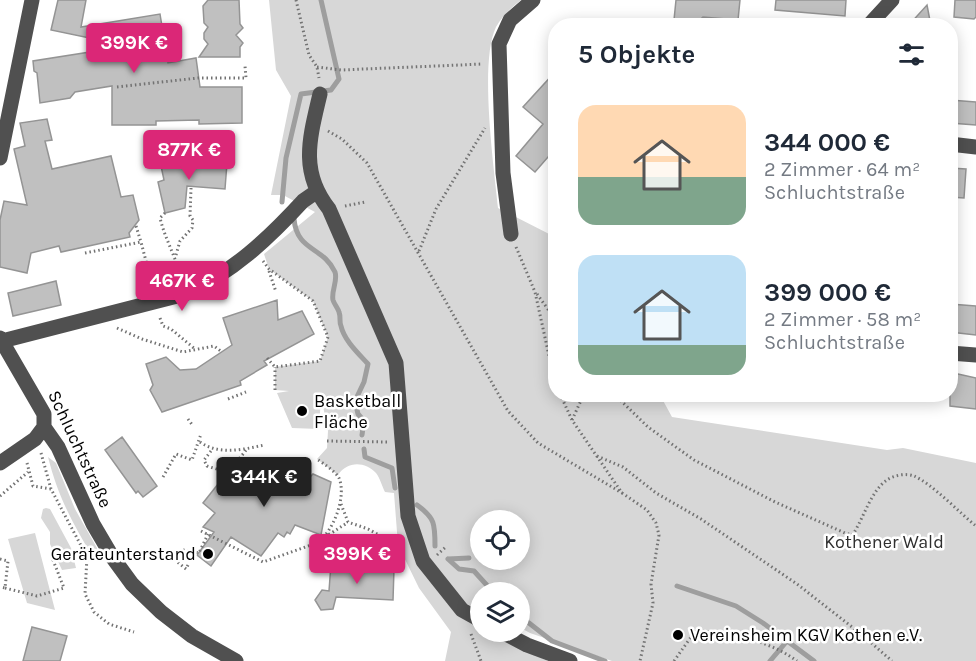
<!DOCTYPE html>
<html lang="de">
<head>
<meta charset="utf-8">
<style>
	:root { --surface:#fff; --page:#f2f2f3; --text:#1f2937; --muted:#747a83; --accent:#db2777 }
	body { margin:0; font-family:Karla,sans-serif; background:var(--page); color:var(--text); height:100vh; display:flex; flex-direction:column; font-size:22px; white-space:nowrap }
	* { box-sizing:border-box; margin:0 }
	p { font-size:20px; color:var(--muted) }
	.icon { flex:none; width:33px; height:33px; fill:none; stroke:currentColor; stroke-width:2; stroke-linecap:round; stroke-linejoin:round }
	.map { position:relative; flex:1; overflow:hidden }
	.drawer { position:absolute; left:548px; top:18px; width:410px; height:384px; display:flex; flex-direction:column; background:var(--surface); border-radius:24px; box-shadow:0 3px 15px #0003 }
	.drawer>* { flex:none }
	.buttons { position:absolute; left:470px; top:510px; display:grid; gap:12px }
	.buttons a { display:grid; place-items:center; width:60px; height:60px; border-radius:50%; background:var(--surface); box-shadow:0 3px 15px #0003; font-size:30px }
	.price { position:absolute; translate:-50% -51px; padding:0 14px; border-radius:6px; background:var(--accent); color:#fff; font-size:20px; line-height:39px; filter:drop-shadow(0 2px 3px #0008) }
	.price::after { content:''; position:absolute; left:50%; top:36px; width:18px; height:14px; margin-left:-9px; background:inherit; clip-path:polygon(0 0,100% 0,50% 100%) }
	.price.selected { background:#222; color:#fff }
	ul { padding:0; list-style:none }
	li { display:flex; align-items:center; gap:18px; height:150px; padding:0 30px }
	li span { display:grid; place-items:center; flex:none; width:168px; height:120px; border-radius:18px; color:#555 }
	li>.icon { margin-inline-start:auto }
	span .icon { width:72px; height:72px; fill:#fffc; stroke-width:1 }
	li b { font-size:26px }
	h2 { display:flex; justify-content:space-between; align-items:center; height:72px; padding:0 30px; font-size:26px }
	.map>svg:first-child { display:block }
	.green { fill:#d7d7d7; fill-rule:evenodd }
	.lines { fill:none; stroke-linecap:round; stroke-linejoin:round }
	.stream { stroke:#9e9e9e; stroke-width:5 }
	.building { fill:#c0c0c0; stroke:#949494; stroke-width:1.5 }
	.path { stroke:#727272; stroke-width:3; stroke-dasharray:1.5 3; stroke-linecap:butt }
	.minor { stroke:#505050; stroke-width:15 }
	.poi-dot { fill:#000; stroke:#fff; stroke-width:2 }
	.labels { text-anchor:middle; stroke-width:5; stroke-linejoin:round; paint-order:stroke }
	.poi-label { font-size:18px; fill:#000; stroke:#fff; text-anchor:start }
	.street-label { font-size:18px; fill:#000; stroke:#fff }
	.park-label { font-size:18px; fill:#2e2e2e; stroke:#fff }
</style>
</head>
<body>
<div class="map">
<svg width="976" height="661" viewBox="0 0 976 661">
	<rect width="100%" height="100%" fill="#fff"/>
	<path class="green" d="M269,0h252c-10,8 -19,16 -25,27 -17,35 -2,140 2,181l57,29v157l105,1 12,22 215,33 16,-2 73,15v198h-364l-82,-28 -11,-6v-35h-39v40h21l4,8 43,21h-103l6,-29 -32,-44 -21,-43 -4,-52 -9,-1c-3,-6 -5,-14 -9,-19 -11,-12 -29,-12 -38,2l-21,-16 10,-11 1,-17 -7,-35 -2,33 -27,-1 -15,-35 12,-2 -14,-1v-23l45,-6 8,-24 -15,-36 -44,-32 -5,-15 51,-42 -32,-17h-12l20,-99 -15,-26zM480,520h39v40h-39z
		M48,457l8,6 19,46 22,39 -3,11c-21,-35 -36,-62 -46,-102z
		M46,508l4,1 21,39 5,20 -14,2 -12,-26v-12l-9,-14 2,-9z
		M35,533l20,77 -28,-7 -19,-64z"/>
	<g class="lines">
		<path class="stream" d="M282,202l4,-44 15,-64 30,-4 8,-11 -18,-79
			M294,219c3,33 29,27 41,53 3,9 -4,19 -2,28 1,4 5,8 6,12 2,5 0,10 2,14 3,14 17,27 27,38l-4,18 -9,19 3,13 6,7 -2,14
			M364,449l1,8 27,11 3,20
			M417,505c18,13 18,19 18,41
			M448,559l11,10 15,2 19,21
			M448,559l21,-1
			M677,586l59,20 27,17 51,38
			M529,623l23,18 53,20
			M770,661l17,-20"/>
	</g>
	<path class="building" d="M58,0h28l-5,27 79,-13 8,49 28,-5 4,29h42v36l-43,1v-4l-43,1v4h-44v-39l-37,6 -5,6 -30,5 -3,-30 -3,-2 -1,-10 95,-15 -77,-16z
		M208,0h31l1,24 3,4 -7,7 7,8 -3,4v10h-41l9,-13 -4,-5v-6l4,-6 -4,-4 -1,-17z
		M676,0h64l-2,20 -35,-3 -9,8 -14,-2v-2l-6,-1z
		M776,0h70l-1,16 -70,-6z
		M955,0h21v17l-2,2 -20,-2z
		M927,5l4,21h-23z
		M555,72v77l-20,23 -19,-16 27,-32 -20,-17z
		M950,100l26,2v23l-26,-2z
		M47,119l5,21 -7,1 7,28 59,-13 10,41 12,-2 6,25 -10,13 1,4 -69,15 -2,-6 -28,7 -4,20 -27,-6v-47l4,-19 23,4 -13,-56 11,-3 -5,-23z
		M188,160l39,3 -2,26 -38,-3 -2,22 -20,5 -7,-31 6,-2 -3,-14z
		M950,168l16,1 -2,29 -14,-1z
		M56,281l5,24 -48,11 -5,-23z
		M277,300l1,20 24,-9 12,23 -50,27 3,4 -27,16 1,4 -79,27 -12,-22 3,-5 -7,-21 20,-7 14,13 16,-1 36,-24 -9,-27z
		M950,304l26,2v29l-26,-3z
		M958,374l18,4v31l-26,-3v-31z
		M122,437l35,49 -14,11 -5,-6 -2,2 -31,-43z
		M272,460l11,4 25,15 5,-5 18,8 -10,53 -26,-10 -5,9 -3,-2 -3,5 -6,-4 -17,23 -30,-19 -20,29 -14,-11 17,-23 -11,-5 12,-14 -12,-10 19,-24 4,3 23,-5 4,-13 4,1 1,-2 11,5z
		M331,564l63,5 -1,31 -57,-3 -3,12 -12,1 -6,-10 7,-10 7,1z
		M32,627l35,9 -7,25h-37z"/>
	<g class="lines">
		<path class="path" d="M296,0l13,55 8,12 2,11
			M317,67l24,3 142,-6
			M117,87l81,-9h48l-1,-12
			M328,131l14,8 25,24 141,248 30,32 84,50
			M345,206l20,-4
			M165,213l-5,5c5,21 16,39 21,60
			M136,226l5,16
			M516,247l19,45 20,91
			M419,251l17,-42 49,-81
			M85,253l56,-11 12,46
			M176,255l4,-14 12,-13 1,-8 -3,-4 1,-28
			M263,261l6,8 44,32 15,36 -8,24 -45,6 -8,-9
			M269,271l7,21
			M537,294l18,25
			M160,318l3,8 8,3 24,20
			M117,328l25,11 41,13 31,-6 8,6
			M275,390v-23
			M560,394l12,26 50,73 25,17 9,13 3,12 -8,49 2,19 -13,58
			M614,394l34,33 46,33 81,42 70,31 7,2 3,-4c9,-15 17,-41 32,-51 7,-5 19,-7 27,-4 17,7 46,37 62,50
			M228,399l18,-7
			M188,419l5,7
			M572,420l12,-26
			M327,441l61,1
			M200,442c18,13 42,8 64,3
			M211,451l-7,9 3,6 16,5h15v8
			M41,453l10,36 36,68 -2,37 9,18 15,12 25,8
			M597,456l26,11 33,26 45,26 96,65 64,50 31,27
			M27,463l6,23 18,3
			M231,469l16,-20
			M163,477l13,-23 16,6 9,-26
			M0,496l28,-24
			M341,504l7,18 20,7 22,12 4,11 -5,6h17
			M201,531l62,31 54,-19c16,-11 30,-46 22,-65 -4,-7 -15,-14 -22,-19
			M325,537l22,-14
			M437,555l10,-9
			M0,559l8,2 -3,27 -5,-1
			M370,560l19,-2
			M188,565l-2,4 -11,-9 8,-10 16,3 9,-19
			M5,588l32,8 27,-8 -11,-28v-11
			M520,623l7,-7
			M471,634l10,27
			M674,661l22,-31c36,5 71,9 101,31"/>
		<path class="minor" d="M868,26l24,-26
			M320,94c-10,43 -21,77 9,115l67,154 12,153 15,45 39,49 18,10
			M950,144l26,3
			M0,158l32,-158
			M511,234l-8,-61 -4,-129 11,-24 23,-20
			M0,338l44,76v13l14,20 35,77 20,34 19,26 29,28 31,24 44,25
			M2,341l183,-47c48,-22 83,-55 118,-93l13,-9
			M950,353l26,2
			M0,463l35,-24 9,-12
			M502,632l25,13 43,16"/>
	</g>
	<g class="poi-dot">
		<circle cx="302" cy="411" r="6"/>
		<circle cx="208" cy="554" r="6"/>
		<circle cx="678" cy="635" r="6"/>
	</g>
	<g class="labels">
		<g class="poi-label">
			<text x="314" y="407">Basketball<tspan x="314" dy="21">Fläche</tspan></text>
			<text x="196" y="560" text-anchor="end">Geräteunterstand</text>
			<text x="690" y="641">Vereinsheim KGV Kothen e.V.</text>
		</g>
		<g class="street-label">
			<text transform="translate(80 449) rotate(65)" y="6">Schluchtstraße</text>
		</g>
		<g class="park-label">
			<text x="884" y="548">Kothener Wald</text>
		</g>
	</g>
</svg>
<div class="buttons">
<a><svg class="icon" aria-label="locate" viewBox="0 0 24 24"><circle cx="12" cy="12" r="6"/><path d="M12 2v4M12 18v4M2 12h4M18 12h4"/></svg></a>
<a><svg class="icon" aria-label="layers" viewBox="0 0 24 24"><path d="M12 4l9 5-9 5-9-5zM3 14l9 5 9-5"/></svg></a>
</div>
<b class="price" style="left:134px;top:74px">399K €</b>
<b class="price" style="left:189px;top:181px">877K €</b>
<b class="price" style="left:182px;top:312px">467K €</b>
<b class="price selected" style="left:264px;top:508px">344K €</b>
<b class="price" style="left:357px;top:585px">399K €</b>
<section class="drawer">
<h2>5 Objekte<svg class="icon" aria-label="filters" viewBox="0 0 24 24"><path d="M4 7h16M4 17h16"/><circle cx="9" cy="7" r="2"/><circle cx="15" cy="17" r="2"/></svg></h2>
<ul>
<li><span style="background:linear-gradient(#ffd9b3 60%,#7fa58c 0)"><svg class="icon" aria-label="home" viewBox="0 0 24 24"><path d="M3 11l9-7 9 7M6 9v11h12V9"/></svg></span><div><b>344 000 €</b><p>2 Zimmer · 64 m²</p><p>Schluchtstraße</p></div></li>
<li><span style="background:linear-gradient(#bfe0f5 75%,#7fa58c 0)"><svg class="icon" aria-label="home" viewBox="0 0 24 24"><path d="M3 11l9-7 9 7M6 9v11h12V9"/></svg></span><div><b>399 000 €</b><p>2 Zimmer · 58 m²</p><p>Schluchtstraße</p></div></li>
</ul>
</section>
</div>
</body>
</html>
